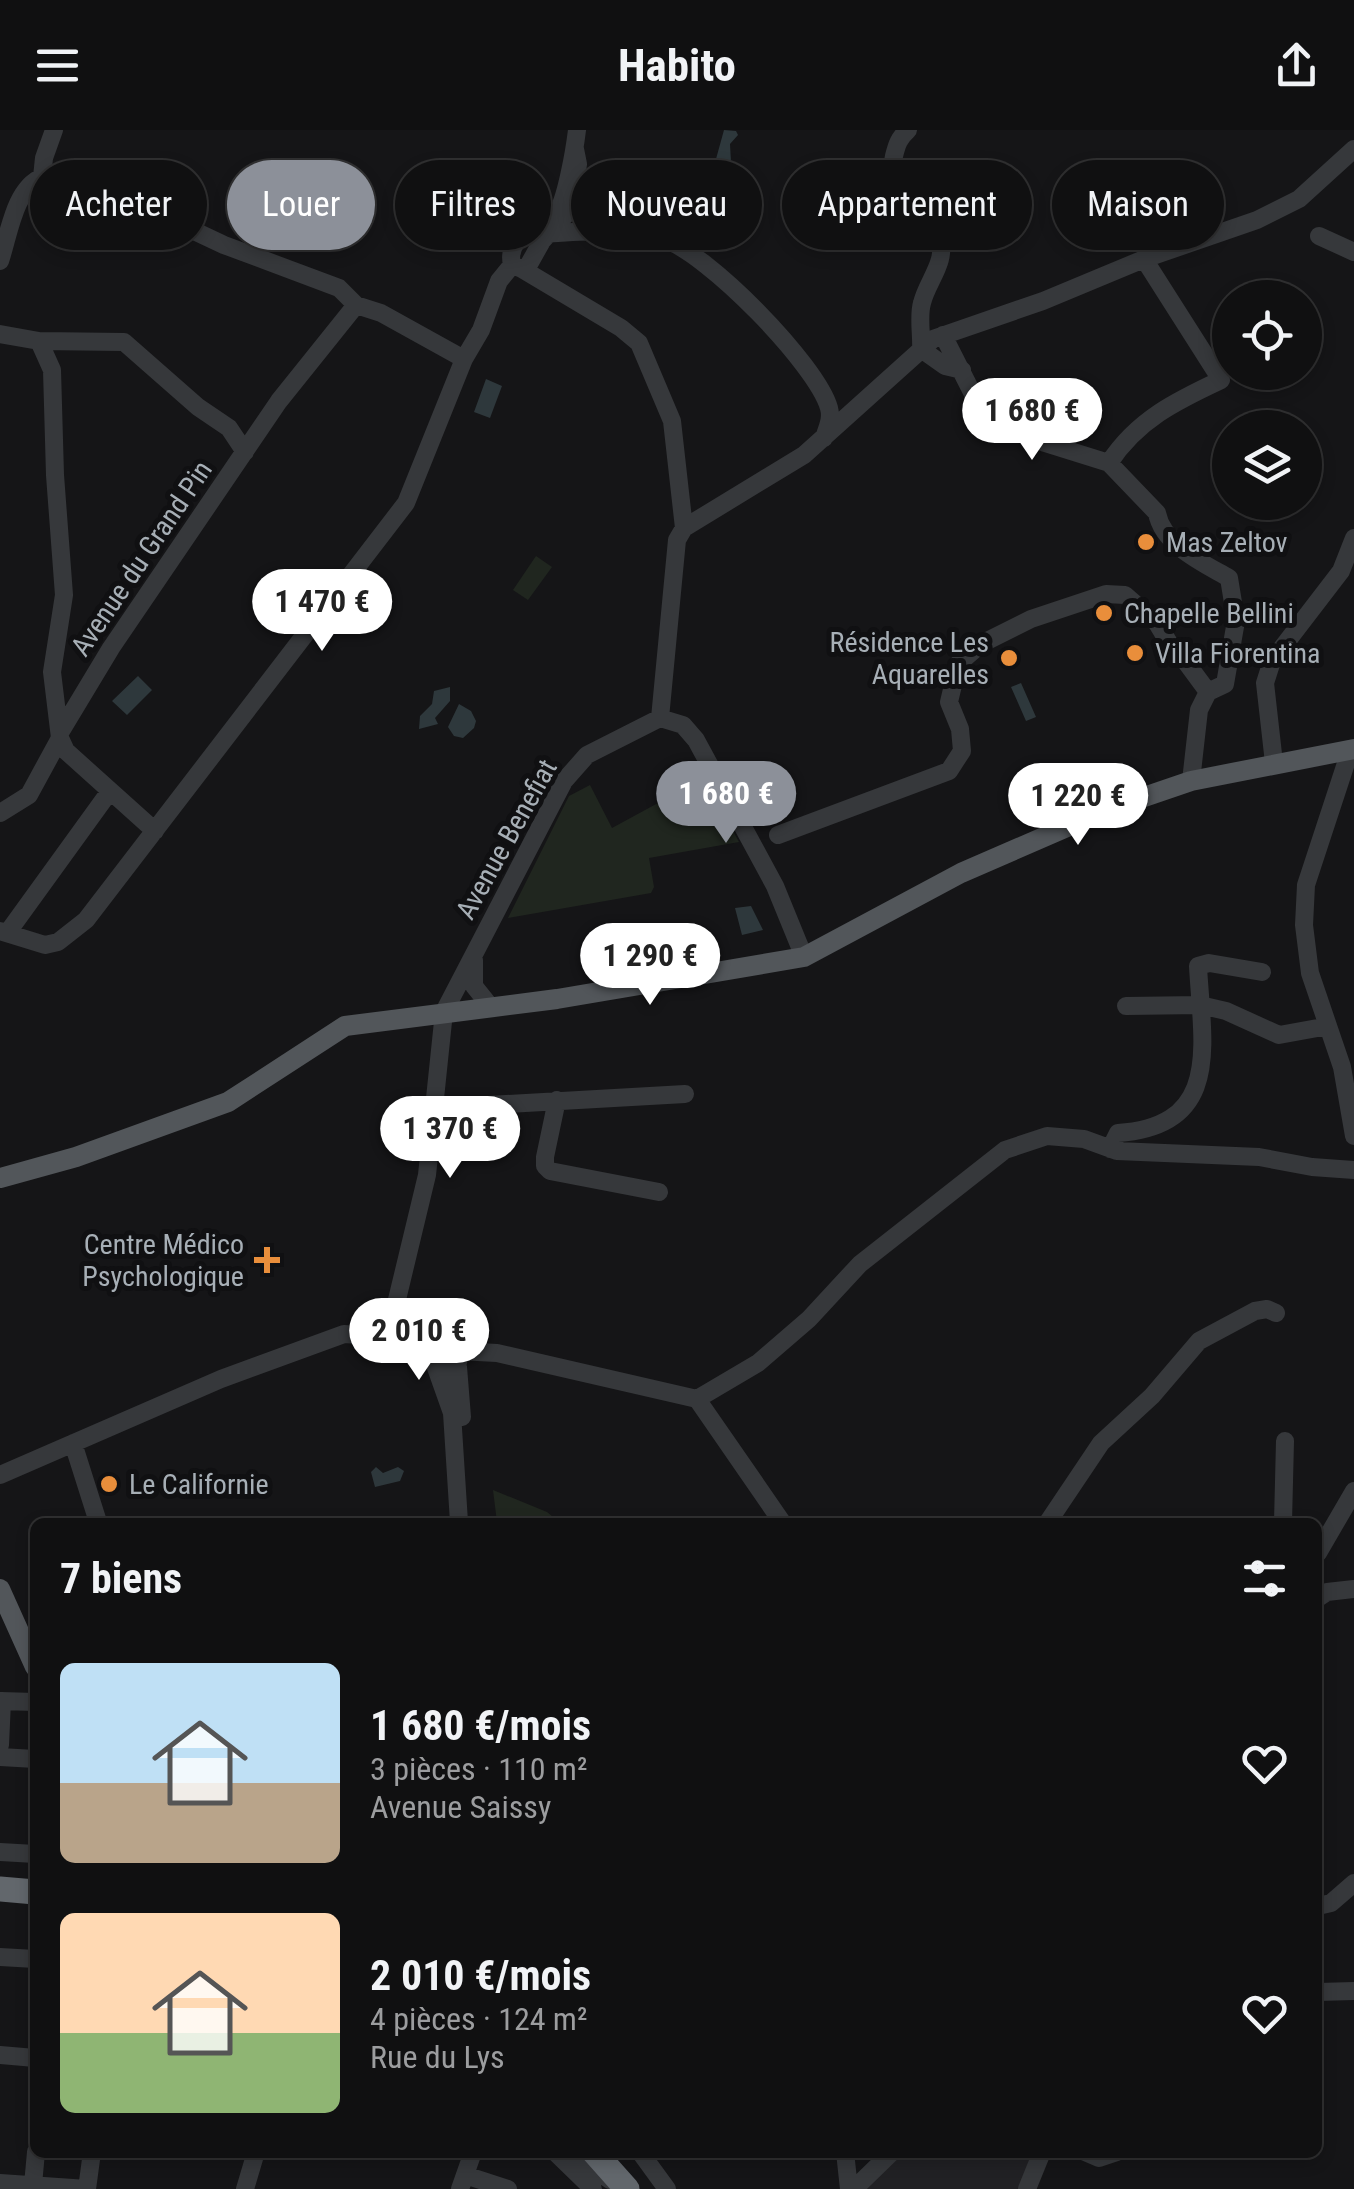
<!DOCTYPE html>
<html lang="fr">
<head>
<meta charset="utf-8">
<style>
	:root { --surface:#101011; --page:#19191a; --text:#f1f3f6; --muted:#9c9d9f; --line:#303031; --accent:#8c9099 }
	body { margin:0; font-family:"Roboto Condensed",sans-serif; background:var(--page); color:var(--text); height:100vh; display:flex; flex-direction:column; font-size:38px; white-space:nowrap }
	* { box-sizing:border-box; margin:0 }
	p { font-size:32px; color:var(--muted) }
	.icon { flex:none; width:55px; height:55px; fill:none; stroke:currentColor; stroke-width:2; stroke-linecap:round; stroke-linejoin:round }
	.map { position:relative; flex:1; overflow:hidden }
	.side { position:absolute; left:30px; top:1388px; width:1292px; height:640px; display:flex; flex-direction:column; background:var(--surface); border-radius:15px; box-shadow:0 5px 15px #0003,0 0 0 2px var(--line) }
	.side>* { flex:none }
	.banner { position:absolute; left:30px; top:30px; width:1295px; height:90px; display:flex; gap:20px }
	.tools { position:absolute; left:1212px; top:150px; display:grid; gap:20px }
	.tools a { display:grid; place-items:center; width:110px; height:110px; border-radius:50%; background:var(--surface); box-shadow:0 5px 15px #0003,0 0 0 2px var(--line); font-size:50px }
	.price { position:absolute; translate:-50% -85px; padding:0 22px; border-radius:35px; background:#fff; color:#222; font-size:32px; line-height:65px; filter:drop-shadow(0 2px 5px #0008) }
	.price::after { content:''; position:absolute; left:50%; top:60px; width:30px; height:22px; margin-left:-15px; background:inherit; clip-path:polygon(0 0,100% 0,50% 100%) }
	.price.current { background:var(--accent); color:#fff }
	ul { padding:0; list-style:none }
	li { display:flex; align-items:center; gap:30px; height:250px; padding:0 30px }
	li span { display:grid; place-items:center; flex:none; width:280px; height:200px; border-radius:15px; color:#555 }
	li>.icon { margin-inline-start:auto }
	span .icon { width:120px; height:120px; fill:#fffc; stroke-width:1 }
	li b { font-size:42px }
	h2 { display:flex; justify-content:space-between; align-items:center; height:120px; padding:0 30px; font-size:42px }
	.pill { padding:0 35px; border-radius:45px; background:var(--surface); box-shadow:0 5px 15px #0003,0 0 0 2px var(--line); font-size:35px; line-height:90px }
	.pill.current { background:var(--accent); color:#fff }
	header { display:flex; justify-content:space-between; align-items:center; height:130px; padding:0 30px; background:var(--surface); font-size:45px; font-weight:700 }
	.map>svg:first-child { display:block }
	.built { fill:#212124 }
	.green { fill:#20261f }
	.water { fill:#2e383c }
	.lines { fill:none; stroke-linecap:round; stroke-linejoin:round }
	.minor { stroke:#36383b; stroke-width:18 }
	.major { stroke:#52565a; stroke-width:20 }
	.highway { stroke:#62676c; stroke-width:25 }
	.poi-dot { fill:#e98e3b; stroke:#101012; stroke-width:4 }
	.labels { text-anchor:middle; stroke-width:10; stroke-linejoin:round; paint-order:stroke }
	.poi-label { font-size:28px; fill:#a7afb6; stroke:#101012; text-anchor:start }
	.street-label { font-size:28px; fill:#a7afb6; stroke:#101012 }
</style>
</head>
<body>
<header><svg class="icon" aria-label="menu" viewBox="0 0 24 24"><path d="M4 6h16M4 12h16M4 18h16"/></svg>Habito<svg class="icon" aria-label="share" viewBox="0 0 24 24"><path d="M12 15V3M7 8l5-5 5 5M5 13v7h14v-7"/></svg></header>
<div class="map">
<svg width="1354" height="2059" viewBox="0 0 1354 2059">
	<rect width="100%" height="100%" fill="#151517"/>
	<path class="built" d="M902,2023h131l-15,36h-152z"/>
	<path class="green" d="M536,426l16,11 -24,33 -15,-10z
		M704,648l35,64 -90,16 5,29 -3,6 -143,25 61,-122 21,-11 22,43z
		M493,1360l54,22 12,10h-62z"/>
	<path class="water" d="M724,0l12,1 2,4 -8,9 1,18 -7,4 -8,-7z
		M486,249l16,7 -12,32 -16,-6z
		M138,546l14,14 -25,25 -15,-14z
		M1021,553l15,34 -10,4 -15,-34z
		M450,557v14l-15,17 3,6 -19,5 1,-13 12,-12 2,-13z
		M459,574l12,7 5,10 -2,7 -11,10 -9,-2 -6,-9z
		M751,776l12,24 -21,5 -7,-27z
		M376,1337l7,6 15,-6 6,4 -4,10 -25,6 -4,-15z"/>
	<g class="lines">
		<path class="minor" d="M908,0c-9,8 -11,14 -14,26 -11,50 29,44 45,82 9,23 -12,43 -17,65 -4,13 0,32 -1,46l24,17 17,4
			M575,19l3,15 -7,45 -29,32 -14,25 -6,3 -10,-4c-7,-31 28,-33 43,-50 11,-12 20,-68 22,-85
			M42,47l148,52 34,16 115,43 17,17 25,8 83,46
			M524,105c44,-2 97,-9 139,4 44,13 154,126 166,169 3,11 -2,20 -5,30
			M1319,106l35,16
			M0,131c9,-26 14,-72 42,-84l2,-19 10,-28
			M522,139l99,59 18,15 33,78 12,107
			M0,204l39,7 85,1 74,65 31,21 16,24
			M943,205l41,81 61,27 64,20 48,50c6,32 46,50 72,65l7,43 -11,63 -17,8 -9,18 -8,71
			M39,211l13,29 3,105 9,120 -12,77 8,66 6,13 89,80
			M1109,333c28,-43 67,-62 112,-83l-77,-121
			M660,588l17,-178 7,-12 120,-73 129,-116 110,-38 101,-42 113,-39 42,-21 55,-50
			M660,588l23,7 13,15 79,146 29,71
			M61,601l50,-83 168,-247 77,-96
			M1350,621l-44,134 -2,40 6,48 32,94 12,69
			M1274,633l-9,-80 7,-22 69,-90 13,-33
			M0,683l29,-18 31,-57
			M778,705l171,-64 13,-20 -2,-22 -11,-27 9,-38 23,-20 50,-25 75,-25 19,1 32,28 15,25 8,6 28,38
			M0,801l45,14 13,-3 28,-22 320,-417 58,-144 17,-29 18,-49 13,-16
			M8,802l102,-141
			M474,830v26l16,20
			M1126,876l74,-1 26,6 53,24 44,-8
			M557,970l-12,57v9l5,5 109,21
			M436,978l249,-14
			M1110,1019l8,-16c105,-7 84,-89 80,-167l11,-3 53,9
			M388,1207l39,-162 17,-163 120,-231 23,-26 73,-37
			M458,1221l39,2 200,46 61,-36 51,-44 51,-55 145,-114 42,-14 37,3 33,12 142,6 53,10 42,3
			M435,1235l17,48 7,109
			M458,1237l4,50
			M697,1269l85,123
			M73,1313l25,79
			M0,1345l221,-96 123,-45 44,3 41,11 22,-2 9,9 -4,14 -8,3 -10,-4 -4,-11 4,-8
			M1048,1392l53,-79 51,-47 47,-55 56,-30 12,-2 9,4
			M1283,1392l2,-81
			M1318,1423l36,-62
			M1318,1468l9,-6 27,-3
			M0,1571l35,1
			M0,1615l2,-44
			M0,1627l35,2
			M0,1722l35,2
			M1318,1776l13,-3 23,-20
			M0,1827l35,2
			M1318,1862l36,-1
			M0,1925l35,3
			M555,2022l38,37
			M569,2022l41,28
			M640,2022l27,37
			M845,2022l4,37
			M1085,2022l14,6 18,-6
			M465,2045l43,14
			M0,2053l87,6
			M33,2055l3,-33
			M87,2059l5,-37
			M245,2059l11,-37
			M460,2059l13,-37
			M854,2059l38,-37
			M1027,2059l15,-37"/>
		<path class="major" d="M0,1048l76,-21 152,-55 117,-76 212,-27 247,-42 157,-84 145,-63 85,-29 163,-32
			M0,1459l35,78"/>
		<path class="highway" d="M0,1759l35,3
			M594,2022l33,37"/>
	</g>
	<g class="poi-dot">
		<circle cx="1146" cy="412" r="10"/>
		<circle cx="1104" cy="483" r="10"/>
		<circle cx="1135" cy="523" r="10"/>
		<circle cx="1009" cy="528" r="10"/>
		<path d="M262 1115h10v10h10v10h-10v10h-10v-10h-10v-10h10z"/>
		<circle cx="109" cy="1354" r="10"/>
	</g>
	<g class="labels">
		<g class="poi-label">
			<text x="1166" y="422">Mas Zeltov</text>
			<text x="1124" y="493">Chapelle Bellini</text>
			<text x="989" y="522" text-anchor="end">Résidence Les<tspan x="989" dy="32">Aquarelles</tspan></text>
			<text x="1155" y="533">Villa Fiorentina</text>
			<text x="244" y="1124" text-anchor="end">Centre Médico<tspan x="244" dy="32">Psychologique</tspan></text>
			<text x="129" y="1364">Le Californie</text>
		</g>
		<g class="street-label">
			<text transform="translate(141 428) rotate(-56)" y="10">Avenue du Grand Pin</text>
			<text transform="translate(506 709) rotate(-61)" y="10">Avenue Benefiat</text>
		</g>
	</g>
</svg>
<div class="tools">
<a><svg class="icon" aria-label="locate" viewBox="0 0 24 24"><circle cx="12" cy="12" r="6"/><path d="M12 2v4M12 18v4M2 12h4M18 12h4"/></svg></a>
<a><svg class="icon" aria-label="layers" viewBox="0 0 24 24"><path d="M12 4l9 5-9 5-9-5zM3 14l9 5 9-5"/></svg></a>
</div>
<b class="price" style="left:1032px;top:333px">1 680 €</b>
<b class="price" style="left:322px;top:524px">1 470 €</b>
<b class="price current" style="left:726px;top:716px">1 680 €</b>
<b class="price" style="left:1078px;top:718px">1 220 €</b>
<b class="price" style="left:650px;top:878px">1 290 €</b>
<b class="price" style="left:450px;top:1051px">1 370 €</b>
<b class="price" style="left:419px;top:1253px">2 010 €</b>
<div class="banner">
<a class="pill">Acheter</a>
<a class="pill current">Louer</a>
<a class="pill">Filtres</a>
<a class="pill">Nouveau</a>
<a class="pill">Appartement</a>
<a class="pill">Maison</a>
</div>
<section class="side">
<h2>7 biens<svg class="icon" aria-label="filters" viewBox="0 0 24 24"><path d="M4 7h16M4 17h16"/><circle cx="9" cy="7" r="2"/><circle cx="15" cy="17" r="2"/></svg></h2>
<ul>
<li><span style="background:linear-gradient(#bfe0f5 60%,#b9a48a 0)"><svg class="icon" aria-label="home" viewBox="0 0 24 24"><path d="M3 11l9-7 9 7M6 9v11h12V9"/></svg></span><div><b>1 680 €/mois</b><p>3 pièces · 110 m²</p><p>Avenue Saissy</p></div><svg class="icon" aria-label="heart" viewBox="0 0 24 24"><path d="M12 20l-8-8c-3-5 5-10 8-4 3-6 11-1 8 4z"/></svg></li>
<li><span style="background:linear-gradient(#ffd9b3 60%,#8fb573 0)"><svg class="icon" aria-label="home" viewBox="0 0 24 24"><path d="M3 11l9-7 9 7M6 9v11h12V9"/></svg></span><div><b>2 010 €/mois</b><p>4 pièces · 124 m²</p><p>Rue du Lys</p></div><svg class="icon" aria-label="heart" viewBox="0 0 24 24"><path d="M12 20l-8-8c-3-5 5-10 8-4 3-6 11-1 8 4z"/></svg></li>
</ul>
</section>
</div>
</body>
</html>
